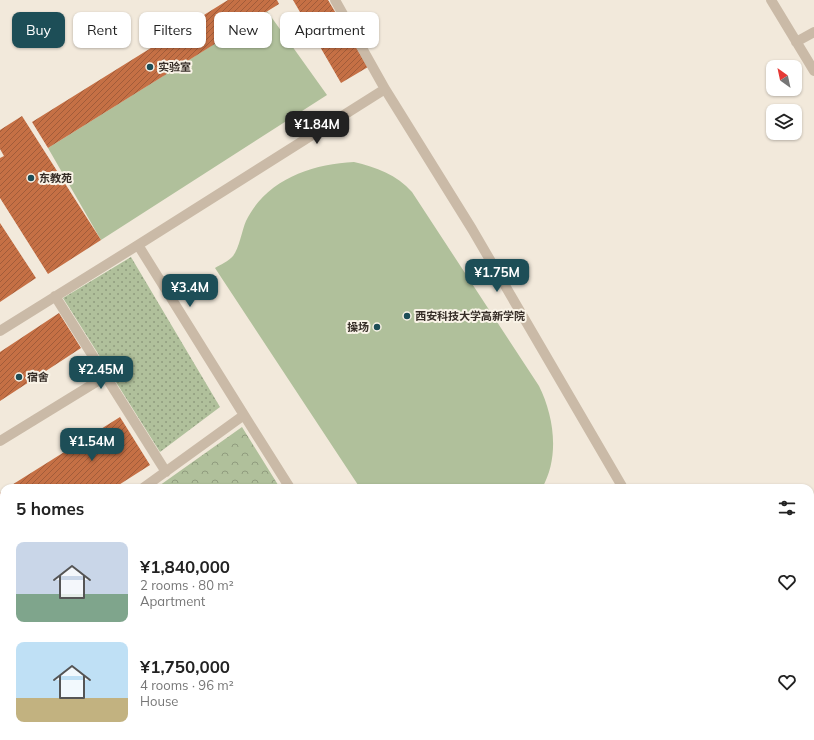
<!DOCTYPE html>
<html lang="en">
<head>
<meta charset="utf-8">
<style>
	:root { --surface:#fff; --page:#f6f6f6; --text:#222; --muted:#767676; --accent:#1d4e57 }
	body { margin:0; font-family:Mulish,"Noto Sans SC",sans-serif; background:var(--page); color:var(--text); height:100vh; display:flex; flex-direction:column; font-size:15px; white-space:nowrap }
	* { box-sizing:border-box; margin:0 }
	p { font-size:13px; color:var(--muted) }
	.icon { flex:none; width:22px; height:22px; fill:none; stroke:currentColor; stroke-width:2; stroke-linecap:round; stroke-linejoin:round }
	.map { position:relative; flex:1; overflow:hidden }
	.panel { position:absolute; left:0px; top:484px; width:814px; height:256px; display:flex; flex-direction:column; background:var(--surface); border-radius:12px 12px 0 0; box-shadow:0 1px 3px #0004 }
	.panel>* { flex:none }
	.top-card { position:absolute; left:12px; top:12px; width:400px; height:36px; display:flex; gap:8px }
	.needle { width:26px; rotate:327deg }
	.buttons { position:absolute; left:766px; top:60px; display:grid; gap:8px }
	.buttons a { display:grid; place-items:center; width:36px; height:36px; border-radius:8px; background:var(--surface); box-shadow:0 1px 3px #0004; font-size:20px }
	.price { position:absolute; translate:-50% -34px; padding:0 9px; border-radius:8px; background:var(--accent); color:#fff; font-size:13px; line-height:26px; filter:drop-shadow(0 1px 2px #0008) }
	.price::after { content:''; position:absolute; left:50%; top:24px; width:12px; height:9px; margin-left:-6px; background:inherit; clip-path:polygon(0 0,100% 0,50% 100%) }
	.price.on { background:#222; color:#fff }
	ul { padding:0; list-style:none }
	li { display:flex; align-items:center; gap:12px; height:100px; padding:0 16px }
	li span { display:grid; place-items:center; flex:none; width:112px; height:80px; border-radius:8px; color:#555 }
	li>.icon { margin-inline-start:auto }
	span .icon { width:48px; height:48px; fill:#fffc; stroke-width:1 }
	li b { font-size:17px }
	h2 { display:flex; justify-content:space-between; align-items:center; height:48px; padding:0 16px; font-size:17px }
	.tag { padding:0 14px; border-radius:8px; background:var(--surface); box-shadow:0 1px 3px #0004; font-size:14px; line-height:36px }
	.tag.on { background:var(--accent); color:#fff }
	.map>svg:first-child { display:block }
	.grass { fill:url(#grass-dots) }
	.forest { fill:url(#forest-crowns) }
	.garden { fill:#b0c09b }
	.plaza { fill:url(#plaza-grid) }
	.building { fill:url(#building-hatch) }
	.lines { fill:none; stroke-linecap:round; stroke-linejoin:round }
	.minor { stroke:#cabaa7; stroke-width:10 }
	.poi-dot { fill:#1d4e57; stroke:#f9f3e7; stroke-width:1.5 }
	.labels { text-anchor:middle; stroke-width:4; stroke-linejoin:round; paint-order:stroke }
	.poi-label { font-size:11px; font-weight:bold; fill:#362d27; stroke:#f9f3e7; text-anchor:start }
</style>
</head>
<body>
<div class="map">
<svg width="814" height="740" viewBox="0 0 814 740">
	<defs>
		<pattern id="grass-dots" width="8" height="8" patternUnits="userSpaceOnUse"><rect width="8" height="8" fill="#b0c09b"/><path d="M2 2h.1M6 6h.1" fill="none" stroke="#909c7e" stroke-width="1.8" stroke-linecap="round"/></pattern>
		<pattern id="forest-crowns" width="20" height="18" patternUnits="userSpaceOnUse"><rect width="20" height="18" fill="#b0c09b"/><path d="M2 6a3 3 0 1 1 6 0M12 15a3 3 0 1 1 6 0" fill="none" stroke="#909c7e"/></pattern>
		<pattern id="plaza-grid" width="8" height="8" patternUnits="userSpaceOnUse"><rect width="8" height="8" fill="#eadcc2"/><path d="M0 4h8M4 0v8" fill="none" stroke="#c9bda7"/></pattern>
		<pattern id="building-hatch" width="6" height="6" patternUnits="userSpaceOnUse"><rect width="6" height="6" fill="#c57045"/><path d="M-1 1l2-2M0 6l6-6M5 7l2-2" fill="none" stroke="#a15c3a"/></pattern>
	</defs>
	<rect width="100%" height="100%" fill="#f2e9db"/>
	<path class="grass" d="M131,257l89,150 -60,45 -97,-154z
		M116,736h56l3,4h-57z"/>
	<path class="forest" d="M242,427l38,61h-124z
		M4,618v118h85l2,4h-91v-119z
		M195,736h128l-7,4h-118z"/>
	<path class="garden" d="M267,11l60,84 -226,145 -53,-92z
		M354,162c22,5 43,13 58,30l127,194c15,30 21,71 3,102h-182l-145,-220c5,-3 14,-7 18,-12 6,-7 9,-26 13,-35 20,-41 65,-57 108,-59z"/>
	<path class="plaza" d="M4,557v68l-4,3v-68z"/>
	<path class="building" d="M228,0h49l2,4 -231,144 -16,-26z
		M293,0h35l40,67 -27,16z
		M22,116l79,124 -53,34 -48,-76v-40l4,-2 -4,-7v-19z
		M0,223l36,55 -36,24z
		M59,313l22,35 -81,53v-49z
		M120,417l30,48 -36,23h-107z
		M4,490v67l-4,3v-67z"/>
	<g class="lines">
		<path class="minor" d="M771,0l43,71
			M796,42l18,-10
			M385,89l87,140 151,259
			M138,245l247,-156 -50,-89
			M55,296l111,176
			M0,331l138,-86 106,170 -101,73
			M244,415l46,73
			M0,441l106,-65
			M810,506l4,-2
			M0,585l4,-2
			M105,736l3,4
			M183,736l3,4
			M331,740l7,-4
			M397,740l7,-4"/>
	</g>
	<g class="poi-dot">
		<circle cx="150" cy="67" r="4"/>
		<circle cx="31" cy="178" r="4"/>
		<circle cx="407" cy="316" r="4"/>
		<circle cx="377" cy="327" r="4"/>
		<circle cx="19" cy="377" r="4"/>
	</g>
	<g class="labels">
		<g class="poi-label">
			<text x="158" y="71">实验室</text>
			<text x="39" y="182">东教苑</text>
			<text x="415" y="320">西安科技大学高新学院</text>
			<text x="369" y="331" text-anchor="end">操场</text>
			<text x="27" y="381">宿舍</text>
		</g>
	</g>
</svg>
<div class="buttons">
<a><svg class="needle" viewBox="-14 -14 28 28"><path d="M0-13l5 13h-10z" fill="#e53935"/><path d="M0 13l5-13h-10z" fill="#767676"/></svg></a>
<a><svg class="icon" aria-label="layers" viewBox="0 0 24 24"><path d="M12 4l9 5-9 5-9-5zM3 14l9 5 9-5"/></svg></a>
</div>
<b class="price on" style="left:317px;top:145px">¥1.84M</b>
<b class="price" style="left:497px;top:293px">¥1.75M</b>
<b class="price" style="left:190px;top:308px">¥3.4M</b>
<b class="price" style="left:101px;top:390px">¥2.45M</b>
<b class="price" style="left:92px;top:462px">¥1.54M</b>
<div class="top-card">
<a class="tag on">Buy</a>
<a class="tag">Rent</a>
<a class="tag">Filters</a>
<a class="tag">New</a>
<a class="tag">Apartment</a>
</div>
<section class="panel">
<h2>5 homes<svg class="icon" aria-label="filters" viewBox="0 0 24 24"><path d="M4 7h16M4 17h16"/><circle cx="9" cy="7" r="2"/><circle cx="15" cy="17" r="2"/></svg></h2>
<ul>
<li><span style="background:linear-gradient(#c9d6e8 65%,#7fa58c 0)"><svg class="icon" aria-label="home" viewBox="0 0 24 24"><path d="M3 11l9-7 9 7M6 9v11h12V9"/></svg></span><div><b>¥1,840,000</b><p>2 rooms · 80 m²</p><p>Apartment</p></div><svg class="icon" aria-label="heart" viewBox="0 0 24 24"><path d="M12 20l-8-8c-3-5 5-10 8-4 3-6 11-1 8 4z"/></svg></li>
<li><span style="background:linear-gradient(#bfe0f5 70%,#c2b280 0)"><svg class="icon" aria-label="home" viewBox="0 0 24 24"><path d="M3 11l9-7 9 7M6 9v11h12V9"/></svg></span><div><b>¥1,750,000</b><p>4 rooms · 96 m²</p><p>House</p></div><svg class="icon" aria-label="heart" viewBox="0 0 24 24"><path d="M12 20l-8-8c-3-5 5-10 8-4 3-6 11-1 8 4z"/></svg></li>
</ul>
</section>
</div>
</body>
</html>
